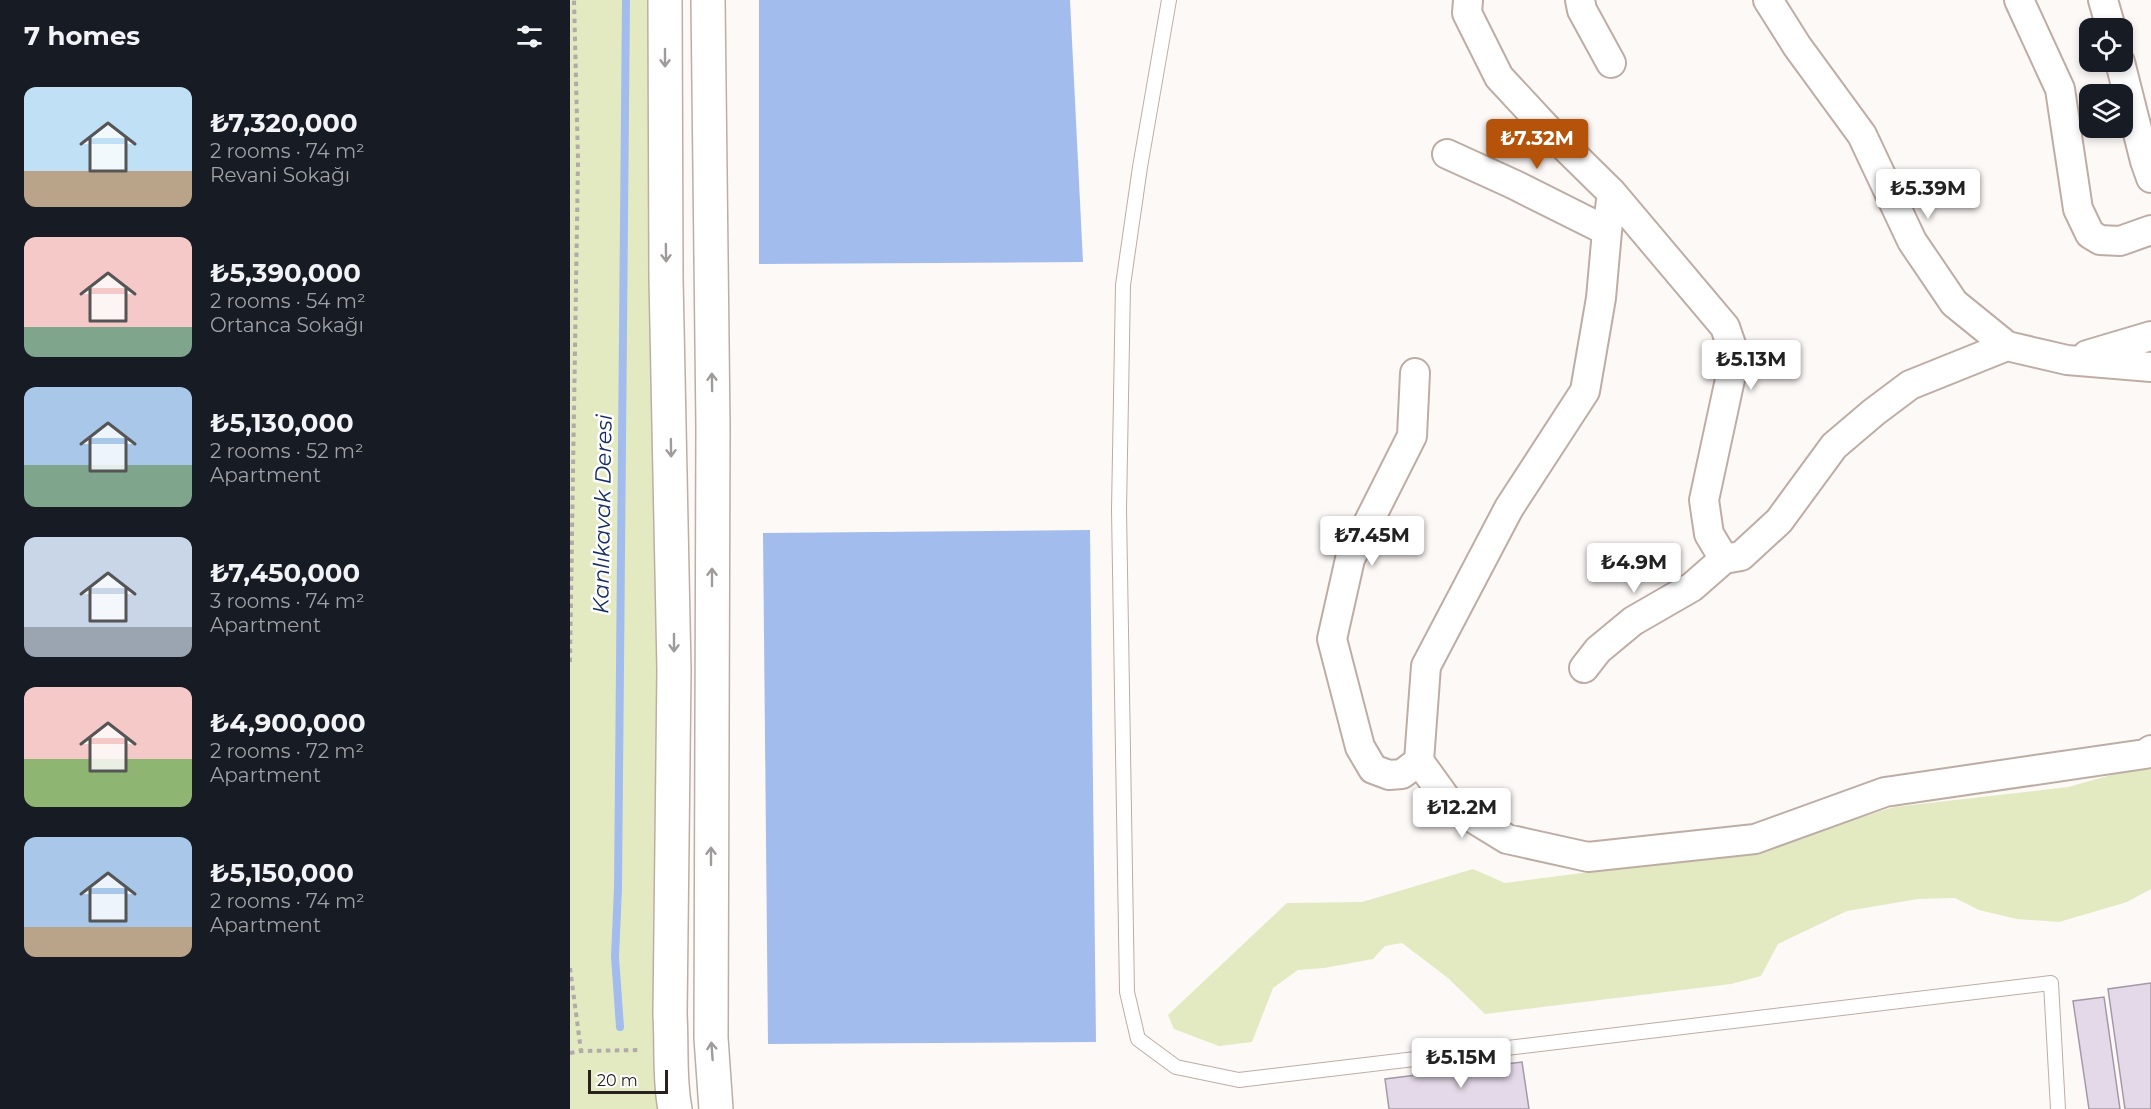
<!DOCTYPE html>
<html lang="en">
<head>
<meta charset="utf-8">
<style>
	:root { --surface:#171b24; --page:#242831; --text:#f1f3f6; --muted:#9ea1a6; --accent:#b45309 }
	body { margin:0; font-family:Montserrat,sans-serif; background:var(--page); color:var(--text); height:100vh; display:flex; flex-direction:column; font-size:22px; white-space:nowrap }
	* { box-sizing:border-box; margin:0 }
	p { font-size:20px; color:var(--muted) }
	.icon { flex:none; width:33px; height:33px; fill:none; stroke:currentColor; stroke-width:2; stroke-linecap:round; stroke-linejoin:round }
	.map { position:relative; flex:1; overflow:hidden }
	.drawer { display:flex; flex-direction:column; background:var(--surface); width:570px }
	.drawer>* { flex:none }
	.controls { position:absolute; left:1509px; top:18px; display:grid; gap:12px }
	.controls a { display:grid; place-items:center; width:54px; height:54px; border-radius:12px; background:var(--surface); box-shadow:0 3px 9px #0003; font-size:30px }
	.scale { position:absolute; left:18px; bottom:15px; width:80px; box-sizing:border-box; padding-left:6px; border:3px solid #28211e; border-top:0; font-size:16px; line-height:21px; white-space:nowrap; color:#28211e; -webkit-text-stroke:4px #fff; paint-order:stroke }
	.price { position:absolute; translate:-50% -51px; padding:0 14px; border-radius:6px; background:#fff; color:#222; font-size:20px; line-height:39px; filter:drop-shadow(0 2px 3px #0008) }
	.price::after { content:''; position:absolute; left:50%; top:36px; width:18px; height:14px; margin-left:-9px; background:inherit; clip-path:polygon(0 0,100% 0,50% 100%) }
	.price.current { background:var(--accent); color:#fff }
	ul { padding:0; list-style:none }
	li { display:flex; align-items:center; gap:18px; height:150px; padding:0 24px }
	li span { display:grid; place-items:center; flex:none; width:168px; height:120px; border-radius:12px; color:#555 }
	li>.icon { margin-inline-start:auto }
	span .icon { width:72px; height:72px; fill:#fffc; stroke-width:1 }
	li b { font-size:26px }
	h2 { display:flex; justify-content:space-between; align-items:center; height:72px; padding:0 24px; font-size:26px }
	main { display:flex; flex:1; min-height:0 }
	.map>svg:first-child { display:block }
	.green { fill:#e3eac1 }
	.water { fill:#a3bcee }
	.lines { fill:none; stroke-linecap:round; stroke-linejoin:round }
	.stream { stroke:#a3bcee; stroke-width:8 }
	.building { fill:#e4d9e8; stroke:#a399a7; stroke-width:1.5 }
	.service-casing { stroke:#beada4; stroke-width:16 }
	.minor-casing { stroke:#beada4; stroke-width:32 }
	.primary-casing { stroke:#beada4; stroke-width:36 }
	.path { stroke:#b0aba9; stroke-width:4; stroke-dasharray:4.5 4.5; stroke-linecap:butt }
	.service { stroke:#fff; stroke-width:14 }
	.minor { stroke:#fff; stroke-width:28 }
	.primary { stroke:#fff; stroke-width:33 }
	.oneway { stroke:#9e9b9a }
	.labels { text-anchor:middle; stroke-width:5; stroke-linejoin:round; paint-order:stroke }
	.water-label { font-size:22px; font-style:italic; fill:#162d68; stroke:#fff }
</style>
</head>
<body>
<main>
<section class="drawer">
<h2>7 homes<svg class="icon" aria-label="filters" viewBox="0 0 24 24"><path d="M4 7h16M4 17h16"/><circle cx="9" cy="7" r="2"/><circle cx="15" cy="17" r="2"/></svg></h2>
<ul>
<li><span style="background:linear-gradient(#bfe0f5 70%,#b9a48a 0)"><svg class="icon" aria-label="home" viewBox="0 0 24 24"><path d="M3 11l9-7 9 7M6 9v11h12V9"/></svg></span><div><b>₺7,320,000</b><p>2 rooms · 74 m²</p><p>Revani Sokağı</p></div></li>
<li><span style="background:linear-gradient(#f6c9c9 75%,#7fa58c 0)"><svg class="icon" aria-label="home" viewBox="0 0 24 24"><path d="M3 11l9-7 9 7M6 9v11h12V9"/></svg></span><div><b>₺5,390,000</b><p>2 rooms · 54 m²</p><p>Ortanca Sokağı</p></div></li>
<li><span style="background:linear-gradient(#a9c7e8 65%,#7fa58c 0)"><svg class="icon" aria-label="home" viewBox="0 0 24 24"><path d="M3 11l9-7 9 7M6 9v11h12V9"/></svg></span><div><b>₺5,130,000</b><p>2 rooms · 52 m²</p><p>Apartment</p></div></li>
<li><span style="background:linear-gradient(#c9d6e8 75%,#9aa5b1 0)"><svg class="icon" aria-label="home" viewBox="0 0 24 24"><path d="M3 11l9-7 9 7M6 9v11h12V9"/></svg></span><div><b>₺7,450,000</b><p>3 rooms · 74 m²</p><p>Apartment</p></div></li>
<li><span style="background:linear-gradient(#f6c9c9 60%,#8fb573 0)"><svg class="icon" aria-label="home" viewBox="0 0 24 24"><path d="M3 11l9-7 9 7M6 9v11h12V9"/></svg></span><div><b>₺4,900,000</b><p>2 rooms · 72 m²</p><p>Apartment</p></div></li>
<li><span style="background:linear-gradient(#a9c7e8 75%,#b9a48a 0)"><svg class="icon" aria-label="home" viewBox="0 0 24 24"><path d="M3 11l9-7 9 7M6 9v11h12V9"/></svg></span><div><b>₺5,150,000</b><p>2 rooms · 74 m²</p><p>Apartment</p></div></li>
</ul>
</section>
<div class="map">
<svg width="1581" height="1109" viewBox="0 0 1581 1109">
	<rect width="100%" height="100%" fill="#fdf9f7"/>
	<path class="green" d="M0,0h85l8,1109h-93z
		M1581,764v125l-24,13 -68,20 -42,-3 -38,-9 -24,-12 -37,1 -71,12 -69,33 -17,32 -30,8 -246,30 -37,-36 -46,-35 -17,3 -12,13 -49,9 -26,2 -25,18 -21,54 -33,4 -45,-17 -6,-14 119,-112 75,-1 111,-33 32,14 253,-33 136,-43 174,-20z"/>
	<path class="water" d="M189,0h311l13,262 -324,2z
		M520,530l6,512 -328,2 -5,-511z"/>
	<g class="lines">
		<path class="stream" d="M50,1027l-5,-70 3,-69 8,-888"/>
	</g>
	<path class="building" d="M1581,983v126h-26l-17,-120z
		M1534,997l16,112h-31l-16,-108z
		M952,1062l7,47h-140l-4,-30z"/>
	<g class="lines">
		<defs>
			<path id="service" d="M599,0l-29,167 -17,118 -4,225 8,482 11,47 38,28 63,13 812,-97 7,126"/>
			<path id="minor" d="M898,0l-1,13 32,64 52,56 61,60 113,134 10,29 -31,144 5,34 15,25 17,-3 38,-35 55,-75 40,-34 36,-27 97,-39
				M1010,0l2,10 29,53
				M1198,0l29,46 65,89 50,106 42,62 53,43 60,14 84,7
				M1449,0l41,89 18,120 12,25 10,6 20,1 31,-11
				M1533,0l8,28
				M1550,62l25,99 6,17
				M877,154l66,30 94,47
				M1042,193l-5,38 -6,67 -16,93 -76,117 -83,158 -7,95 31,43 57,35 81,18 167,-18 130,-47 260,-38 6,-4
				M1517,355l64,-19
				M845,373l-3,63 -62,123 -18,80 28,108 13,22 16,6 13,-1 17,-13
				M1014,668l14,-18 35,-29 59,-34 32,-28"/>
			<path id="primary" d="M95,0l1,278 8,392 -4,345c2,32 -1,64 5,94
				M138,0l5,427 -2,611 5,71"/>
		</defs>
		<use href="#service" class="service-casing"/>
		<use href="#minor" class="minor-casing"/>
		<use href="#primary" class="primary-casing"/>
		<path class="path" d="M0,662l8,-502 -4,-160
			M0,968l11,83
			M0,1053l11,-2 60,-1"/>
		<use href="#service" class="service"/>
		<use href="#minor" class="minor"/>
		<use href="#primary" class="primary"/>
	</g>
	<defs><path id="oneway-shaft" d="M-6 0H5M1.5-3L5.5 0L1.5 3" fill="none" stroke-width="1.6" stroke-linecap="round" stroke-linejoin="round" transform="scale(1.5)"/></defs>
	<g class="oneway">
		<use href="#oneway-shaft" transform="translate(95 58) rotate(90)"/>
		<use href="#oneway-shaft" transform="translate(96 253) rotate(89)"/>
		<use href="#oneway-shaft" transform="translate(142 382) rotate(-91)"/>
		<use href="#oneway-shaft" transform="translate(101 448) rotate(89)"/>
		<use href="#oneway-shaft" transform="translate(142 577) rotate(-90)"/>
		<use href="#oneway-shaft" transform="translate(104 643) rotate(90)"/>
		<use href="#oneway-shaft" transform="translate(141 856) rotate(-90)"/>
		<use href="#oneway-shaft" transform="translate(142 1051) rotate(-94)"/>
	</g>
	<g class="labels">
		<g class="water-label">
			<text transform="translate(32 514) rotate(-89)" y="8">Kanlıkavak Deresi</text>
		</g>
	</g>
</svg>
<div class="controls">
<a><svg class="icon" aria-label="locate" viewBox="0 0 24 24"><circle cx="12" cy="12" r="6"/><path d="M12 2v4M12 18v4M2 12h4M18 12h4"/></svg></a>
<a><svg class="icon" aria-label="layers" viewBox="0 0 24 24"><path d="M12 4l9 5-9 5-9-5zM3 14l9 5 9-5"/></svg></a>
</div>
<div class="scale">20 m</div>
<b class="price current" style="left:967px;top:170px">₺7.32M</b>
<b class="price" style="left:1358px;top:220px">₺5.39M</b>
<b class="price" style="left:1181px;top:391px">₺5.13M</b>
<b class="price" style="left:802px;top:567px">₺7.45M</b>
<b class="price" style="left:1064px;top:594px">₺4.9M</b>
<b class="price" style="left:892px;top:839px">₺12.2M</b>
<b class="price" style="left:891px;top:1089px">₺5.15M</b>
</div>
</main>
</body>
</html>
